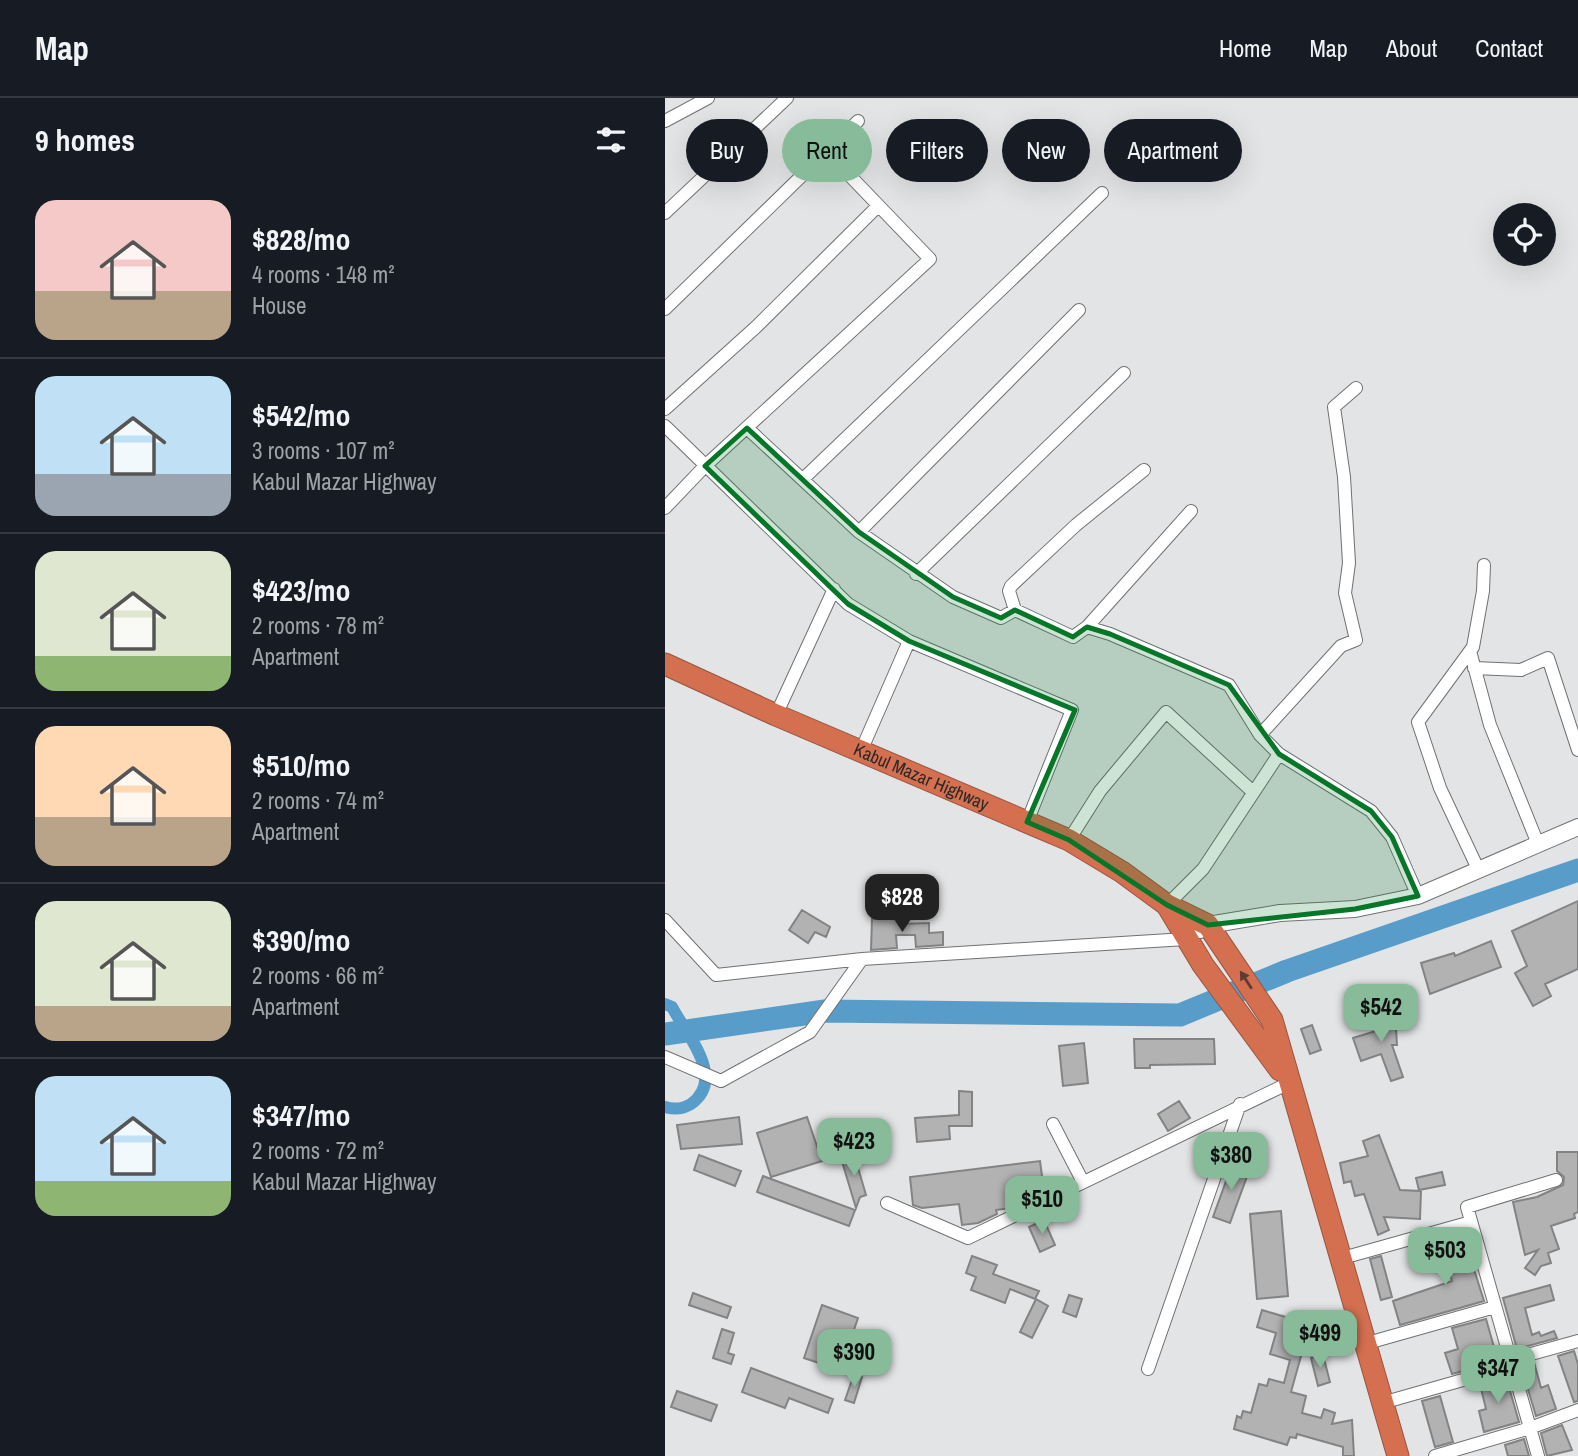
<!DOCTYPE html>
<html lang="en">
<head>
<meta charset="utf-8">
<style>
	:root { --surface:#171b24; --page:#242831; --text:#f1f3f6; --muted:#9ea1a6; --line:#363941; --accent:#87bb9a }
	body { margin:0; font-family:"Archivo Narrow",sans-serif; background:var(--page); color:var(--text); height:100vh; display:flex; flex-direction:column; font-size:26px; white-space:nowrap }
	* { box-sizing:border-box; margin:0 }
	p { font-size:23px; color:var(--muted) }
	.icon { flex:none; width:38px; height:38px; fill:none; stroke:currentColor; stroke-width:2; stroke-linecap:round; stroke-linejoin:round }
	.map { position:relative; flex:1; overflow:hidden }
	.panel { display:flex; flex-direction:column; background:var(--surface); width:665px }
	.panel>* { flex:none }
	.guide { position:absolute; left:21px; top:21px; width:665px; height:63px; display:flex; gap:14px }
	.buttons { position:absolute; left:828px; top:105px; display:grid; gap:14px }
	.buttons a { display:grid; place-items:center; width:63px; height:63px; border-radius:50%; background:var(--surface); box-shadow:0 7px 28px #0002; font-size:35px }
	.price { position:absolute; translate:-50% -60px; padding:0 16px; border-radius:14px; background:var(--accent); color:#111; font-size:23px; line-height:46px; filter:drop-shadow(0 2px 4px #0008) }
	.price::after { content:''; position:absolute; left:50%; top:42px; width:21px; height:16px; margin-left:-10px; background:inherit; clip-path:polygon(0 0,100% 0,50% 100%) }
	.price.current { background:#222; color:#fff }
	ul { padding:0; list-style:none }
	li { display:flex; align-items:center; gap:21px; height:175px; padding:0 35px }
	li+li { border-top:2px solid var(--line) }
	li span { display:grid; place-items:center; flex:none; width:196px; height:140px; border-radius:21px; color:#555 }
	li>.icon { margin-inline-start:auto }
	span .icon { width:84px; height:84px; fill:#fffc; stroke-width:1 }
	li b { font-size:30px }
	h2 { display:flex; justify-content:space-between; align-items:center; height:84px; padding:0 35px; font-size:30px }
	.chip { padding:0 24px; border-radius:32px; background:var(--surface); box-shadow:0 7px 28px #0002; font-size:24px; line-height:63px }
	.chip.current { background:var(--accent); color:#111 }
	header { display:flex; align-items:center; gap:42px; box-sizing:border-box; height:98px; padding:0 35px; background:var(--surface); border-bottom:2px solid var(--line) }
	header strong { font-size:33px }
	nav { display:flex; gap:38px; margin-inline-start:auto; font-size:24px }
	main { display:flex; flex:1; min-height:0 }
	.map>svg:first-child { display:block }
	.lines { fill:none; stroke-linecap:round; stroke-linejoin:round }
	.canal { stroke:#589dca; stroke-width:12 }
	.river { stroke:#589dca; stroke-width:23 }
	.building { fill:#b2b2b3; stroke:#838384; stroke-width:2 }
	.street-casing { stroke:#707172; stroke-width:14 }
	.secondary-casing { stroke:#707172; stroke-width:18 }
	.highway-casing { stroke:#985642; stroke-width:23 }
	.street { stroke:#fff; stroke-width:12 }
	.secondary { stroke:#fff; stroke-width:16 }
	.highway { stroke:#d46f4f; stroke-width:21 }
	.oneway { fill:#5c3e34 }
	.marked { fill:#067629; fill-opacity:0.2; stroke:#067629; stroke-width:5; stroke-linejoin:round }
	.labels { text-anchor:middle; stroke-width:7; stroke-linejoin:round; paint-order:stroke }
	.street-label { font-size:18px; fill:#292929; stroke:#e3e4e5 }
</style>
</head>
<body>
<header>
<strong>Map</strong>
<nav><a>Home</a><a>Map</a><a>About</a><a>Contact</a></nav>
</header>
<main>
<section class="panel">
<h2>9 homes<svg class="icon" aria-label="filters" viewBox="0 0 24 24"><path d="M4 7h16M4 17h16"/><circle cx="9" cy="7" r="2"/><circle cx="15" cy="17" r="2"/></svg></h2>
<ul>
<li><span style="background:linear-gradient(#f6c9c9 65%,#b9a48a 0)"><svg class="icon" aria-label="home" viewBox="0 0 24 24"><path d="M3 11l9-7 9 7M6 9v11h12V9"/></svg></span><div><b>$828/mo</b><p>4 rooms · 148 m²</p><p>House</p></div></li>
<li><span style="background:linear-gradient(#bfe0f5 70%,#9aa5b1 0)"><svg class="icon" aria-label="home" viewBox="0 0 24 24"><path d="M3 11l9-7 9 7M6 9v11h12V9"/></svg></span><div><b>$542/mo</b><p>3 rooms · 107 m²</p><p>Kabul Mazar Highway</p></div></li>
<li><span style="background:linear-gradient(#dfe7d0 75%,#8fb573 0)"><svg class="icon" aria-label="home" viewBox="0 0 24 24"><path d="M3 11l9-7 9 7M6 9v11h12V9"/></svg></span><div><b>$423/mo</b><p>2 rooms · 78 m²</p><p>Apartment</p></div></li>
<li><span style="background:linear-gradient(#ffd9b3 65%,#b9a48a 0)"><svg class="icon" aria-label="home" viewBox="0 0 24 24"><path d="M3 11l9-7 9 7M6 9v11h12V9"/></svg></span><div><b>$510/mo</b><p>2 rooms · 74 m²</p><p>Apartment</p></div></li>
<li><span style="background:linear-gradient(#dfe7d0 75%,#b9a48a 0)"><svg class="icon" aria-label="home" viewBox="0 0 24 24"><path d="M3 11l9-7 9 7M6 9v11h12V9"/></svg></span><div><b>$390/mo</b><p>2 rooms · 66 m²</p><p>Apartment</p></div></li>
<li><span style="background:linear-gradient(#bfe0f5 75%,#8fb573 0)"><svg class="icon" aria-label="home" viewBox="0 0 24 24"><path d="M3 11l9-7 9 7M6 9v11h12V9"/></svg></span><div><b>$347/mo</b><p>2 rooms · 72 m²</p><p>Kabul Mazar Highway</p></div></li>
</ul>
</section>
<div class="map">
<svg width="913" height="1358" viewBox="0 0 913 1358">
	<rect width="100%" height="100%" fill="#e3e4e5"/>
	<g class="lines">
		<path class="canal" d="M0,906l7,3c14,27 55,71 19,97 -8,5 -16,6 -26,3"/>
		<path class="river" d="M0,936l160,-23 355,4 107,-44 291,-101"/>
	</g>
	<path class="building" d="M913,803v68l-33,15 6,12 -18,10 -18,-33 12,-7 -15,-35z
		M137,812l28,17 -4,10 -11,-5 -7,11 -19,-13z
		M207,821h29v5l28,-1v10l14,-1v13l-27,2 -1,-12h-19l1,13 -26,2z
		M826,843l10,26 -71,27 -9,-31 33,-10 1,3z
		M730,915l2,32h-5l11,32 -12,4 -10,-27 -20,7 -8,-23 23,-7v-17z
		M647,927l9,25 -11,4 -9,-25z
		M469,941h80l1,25 -65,1v3h-15z
		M419,945l4,40 -25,3 -4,-40z
		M294,993l13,1v34h-23l1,13 -33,3 -2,-24 44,-3z
		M514,1003l11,17 -22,13 -10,-17z
		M74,1019l3,27 -61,5 -4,-24z
		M142,1019l15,44 -51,16 -14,-44z
		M714,1037l21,55 21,1 -1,28 -36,-2 5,13 -11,5 -14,-41 -9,2 -4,-15 -7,2 -4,-20 28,-7 -5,-15z
		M892,1054h21v60l-4,2 1,4 -24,8 8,23 -11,4 3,10 -10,3 -6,9 -10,-7 13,-18 -13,5 -12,-53 24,-5 26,-12 1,-8 -7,-6z
		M189,1056l12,41 -6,2 -4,11 -15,-50z
		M34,1057l42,16 -6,15 -41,-16z
		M375,1063l4,30 -13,4 -21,13 -14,2 1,4 -19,9 -16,2 -3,-21 -37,4 -9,-3 -3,-28z
		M568,1064l17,6 -20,55 -17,-6z
		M777,1074l3,13 -26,5 -3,-12z
		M98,1078l92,34 -6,16 -92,-34z
		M616,1113l7,85 -31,3 -7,-85z
		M379,1122l11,25 -15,7 -11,-25z
		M798,1137l21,66 -84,24 -7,-24 59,-20 -12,-40z
		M307,1158l25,9 -4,9 46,17 -4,8 -25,-10 -5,14 -34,-13 5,-13 -10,-4z
		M716,1158l11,41 -11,3 -11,-41z
		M885,1187l4,15 -29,8 7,27 7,-3 2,4 13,-5 3,7 -40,11 -14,-51z
		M28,1195l38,14 -4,11 -38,-13z
		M404,1197l13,4 -6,18 -13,-5z
		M371,1201l12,7 -16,32 -12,-6z
		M157,1207l36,13 -18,52 -36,-12z
		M597,1212l27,8 -3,10 10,3 -4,15 11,3 -12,43 15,4 -4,17 19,5 3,-9 11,4 -3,11 20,-4 2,36h-11v-9l-46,-13 -1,4 -6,-1 -3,8 -53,-16 3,-13 4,2 2,-7 8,2 8,-29 8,2 2,-7 15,4 6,-23 -20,-6 6,-21 -19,-6z
		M821,1221l12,42 -46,13 -7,-21 13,-4 -6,-21z
		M57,1231l12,4 -6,20 6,2 -3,9 -18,-6z
		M909,1253l4,13v37l-4,1 -16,-46z
		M658,1257l7,27 -12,4 -7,-28z
		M869,1264l7,26 7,-3 8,24 -20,7 -15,-50z
		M86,1270l82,31 -5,14 -39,-15 -4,10 -43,-16z
		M189,1276l8,3 -8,26 -9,-3z
		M841,1279l13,45 -35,10 -5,-21 7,-2 -6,-25z
		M12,1293l40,14 -6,16 -40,-14z
		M775,1298l13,46 -18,5 -13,-46z
		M897,1327l10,25 -25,6 -6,-23z
		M859,1341l5,17h-21l-3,-11z"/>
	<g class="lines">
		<defs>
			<path id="street" d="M0,23l43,-23
				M0,115l122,-115
				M0,211l193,-188
				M0,311l91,-82 121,-120
				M0,328l183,178 61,37 163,69 -45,112
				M82,330l112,104 94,65 48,21 14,-8 58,27 14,-10 23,7 119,51 31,50 19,19 92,57 21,26 26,59
				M138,381l299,-286
				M0,410l40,-42 225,-207 -103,-107
				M194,434l220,-222
				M251,476l208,-201
				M350,512l-6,-19 2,-5 65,-61 68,-55
				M422,529l104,-116
				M805,553l20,74 48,119
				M809,570l47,2 27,-12 30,92
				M111,617l58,-126
				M595,637l81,-89 15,-6 -11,-47 4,-30 -5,-86 -10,-70 22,-19
				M196,653l48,-110
				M404,742l31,-49 66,-79 87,80
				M814,773l-39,-83 -22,-66 55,-75 10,-56 1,-26
				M502,807l36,-36 76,-115
				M0,822l51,55 146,-16 324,-20
				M0,959l56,24 89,-49 52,-73
				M388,1026l30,58
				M222,1105l81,35 321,-155
				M674,1161l132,-37
				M699,1246l131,-37
				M845,1262l68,-19
				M483,1271l92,-265
				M717,1305l130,-37
				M770,1358l95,-28 48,-18
				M873,1358l-71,-249 89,-27"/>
			<path id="secondary" d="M535,832l8,-5 72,-12 75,-4 63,-13 160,-69"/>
			<g id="highway">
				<path id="s1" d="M0,566l111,51 293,125 53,32 45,33 41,20 64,95 126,436"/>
				<path d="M502,807l36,60 77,105"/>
			</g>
		</defs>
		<use href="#street" class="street-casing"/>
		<use href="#secondary" class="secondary-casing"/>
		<use href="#highway" class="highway-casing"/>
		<use href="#street" class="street"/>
		<use href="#secondary" class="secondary"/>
		<use href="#highway" class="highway"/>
	</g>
	<defs><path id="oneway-solid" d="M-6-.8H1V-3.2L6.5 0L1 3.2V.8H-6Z" transform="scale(1.75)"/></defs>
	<use class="oneway" href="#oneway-solid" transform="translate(581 882) rotate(-123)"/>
	<path class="marked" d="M82,330l112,104 94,65 48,21 14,-8 58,27 14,-10 23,7 119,51 50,69 92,57 21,26 26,59 -63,13 -147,16 -41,-20 -98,-65 -42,-18 48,-112 -166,-69 -61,-37 -143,-138z"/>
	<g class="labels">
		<g class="street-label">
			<text dy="6" stroke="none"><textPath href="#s1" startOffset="280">Kabul Mazar Highway</textPath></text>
		</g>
	</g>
</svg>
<div class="buttons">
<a><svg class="icon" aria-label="locate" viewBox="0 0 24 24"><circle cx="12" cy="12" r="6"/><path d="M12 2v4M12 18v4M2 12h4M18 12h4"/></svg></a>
</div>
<b class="price current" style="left:237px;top:836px">$828</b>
<b class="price" style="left:716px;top:946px">$542</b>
<b class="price" style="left:189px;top:1080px">$423</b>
<b class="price" style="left:566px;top:1094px">$380</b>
<b class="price" style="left:377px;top:1138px">$510</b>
<b class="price" style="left:780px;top:1189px">$503</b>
<b class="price" style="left:655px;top:1272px">$499</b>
<b class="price" style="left:189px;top:1291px">$390</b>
<b class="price" style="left:833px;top:1307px">$347</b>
<div class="guide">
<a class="chip">Buy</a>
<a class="chip current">Rent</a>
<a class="chip">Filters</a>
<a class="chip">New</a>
<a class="chip">Apartment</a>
</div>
</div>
</main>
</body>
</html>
